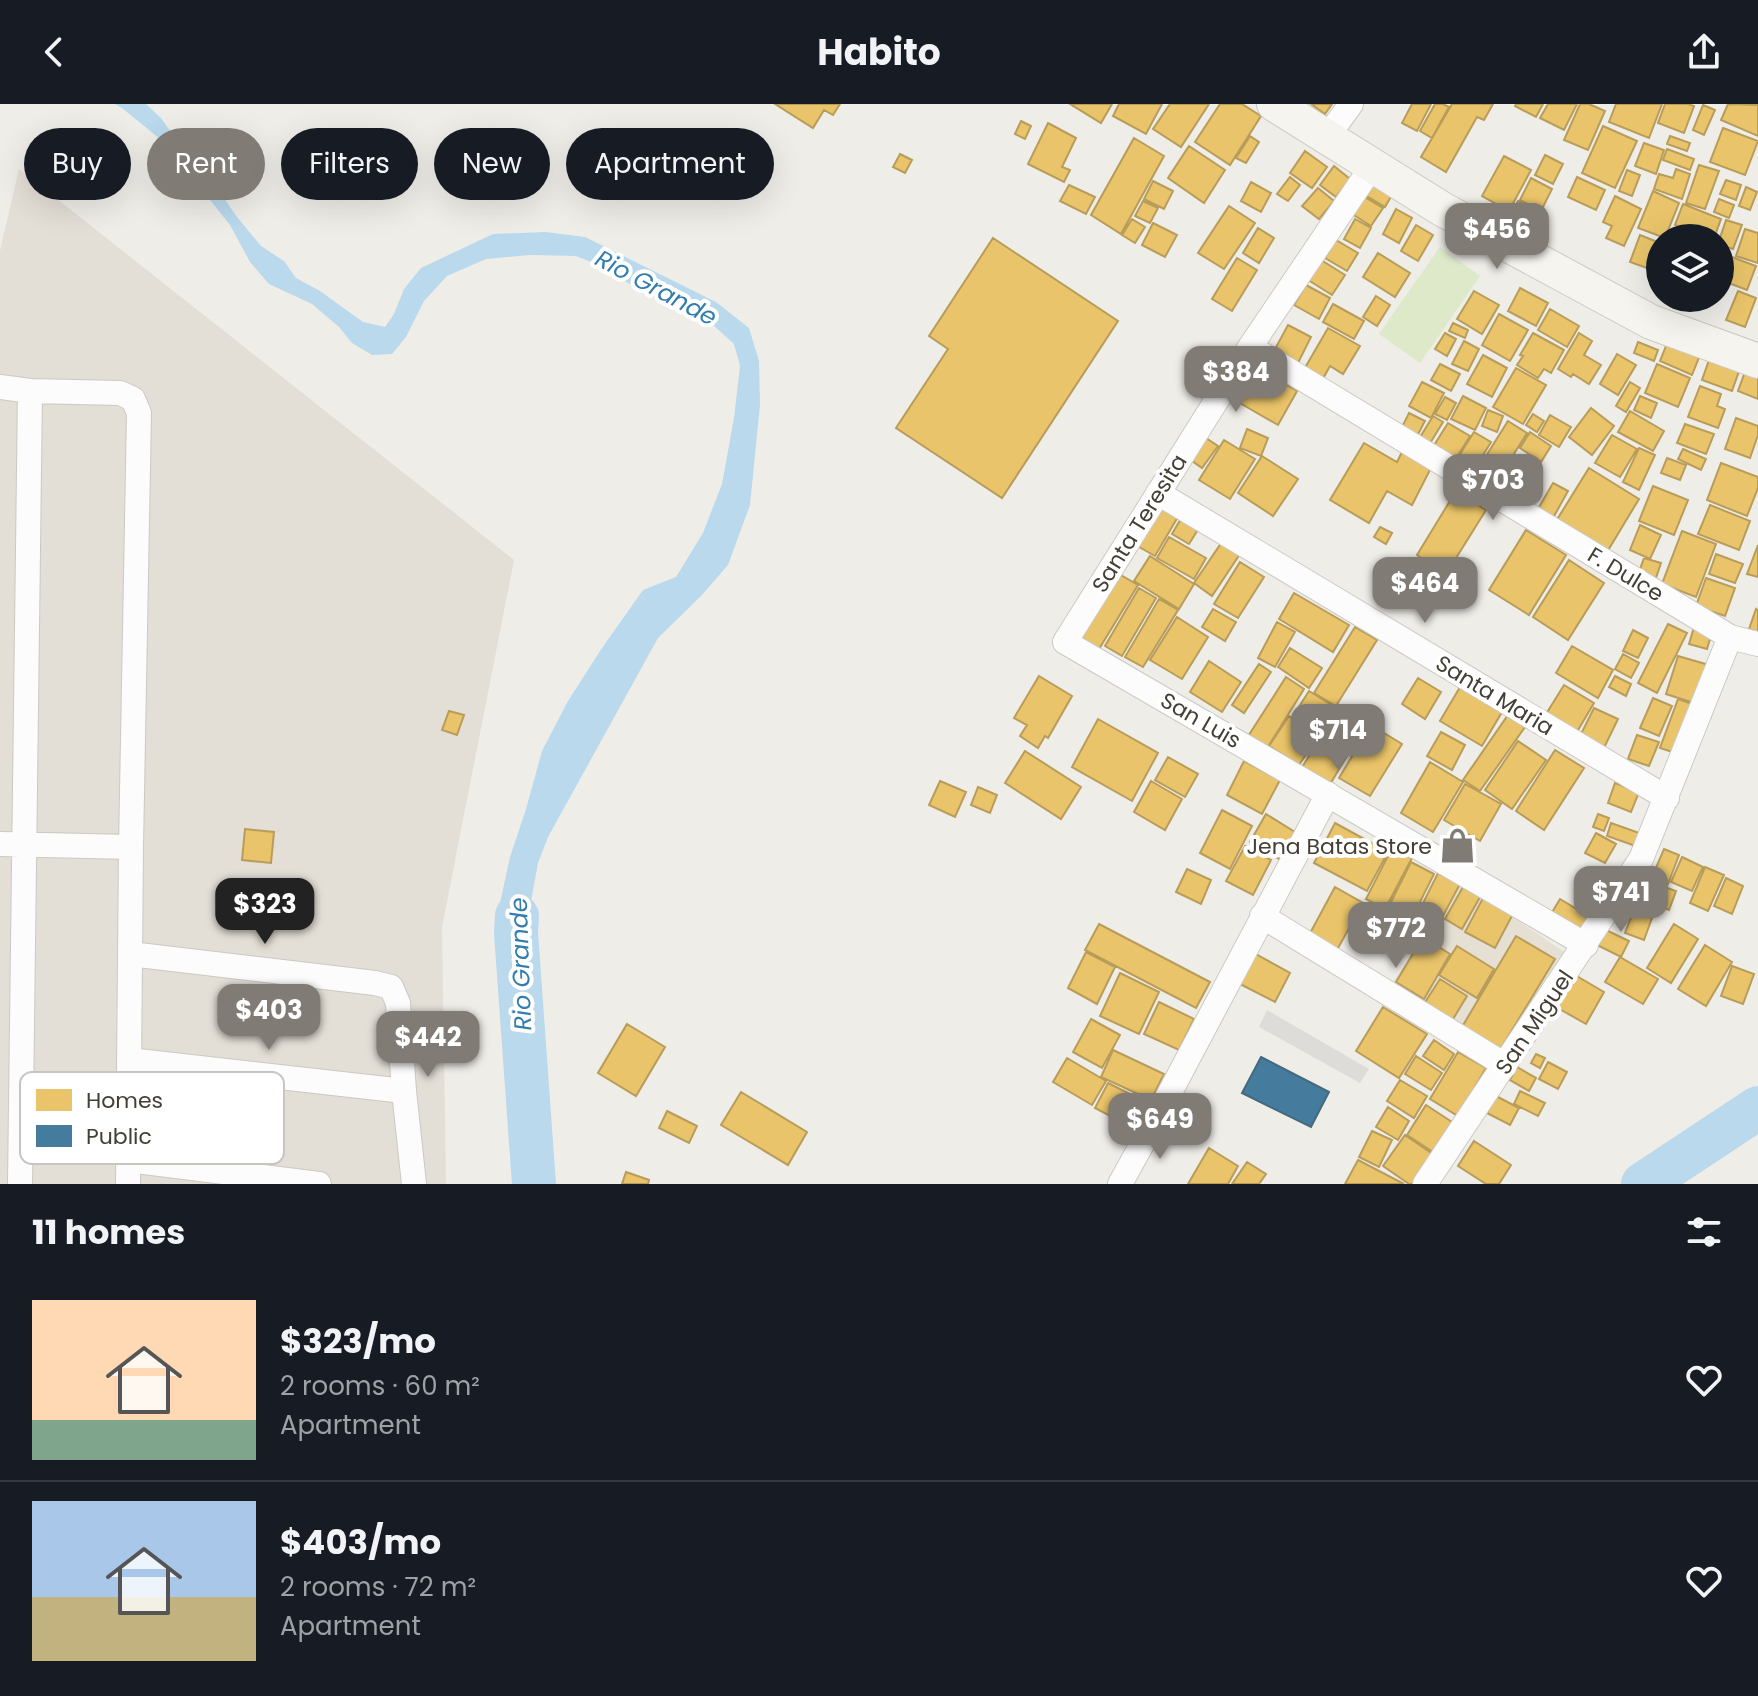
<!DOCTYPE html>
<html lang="en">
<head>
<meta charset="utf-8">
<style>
	:root { --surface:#171b24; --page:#242831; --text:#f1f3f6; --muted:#9ea1a6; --line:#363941; --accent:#807b74 }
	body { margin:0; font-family:Poppins,sans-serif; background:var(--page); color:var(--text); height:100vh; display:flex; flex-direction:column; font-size:30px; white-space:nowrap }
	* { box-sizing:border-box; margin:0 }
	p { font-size:26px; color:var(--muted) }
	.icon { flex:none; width:44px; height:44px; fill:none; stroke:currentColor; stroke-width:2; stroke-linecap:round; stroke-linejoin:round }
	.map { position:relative; height:1080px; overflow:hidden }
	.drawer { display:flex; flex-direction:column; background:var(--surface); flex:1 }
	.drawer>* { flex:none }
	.banner { position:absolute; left:24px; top:24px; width:800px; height:72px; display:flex; gap:16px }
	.tools { position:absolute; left:1646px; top:120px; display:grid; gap:16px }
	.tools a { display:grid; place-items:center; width:88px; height:88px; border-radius:50%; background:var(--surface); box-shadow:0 8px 32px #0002; font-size:40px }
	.price { position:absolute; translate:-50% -68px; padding:0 18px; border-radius:16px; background:var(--accent); color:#fff; font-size:26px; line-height:52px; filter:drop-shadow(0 2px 4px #0008) }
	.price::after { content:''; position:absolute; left:50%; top:48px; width:24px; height:18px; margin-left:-12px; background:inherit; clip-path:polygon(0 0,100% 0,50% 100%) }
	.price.current { background:#222; color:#fff }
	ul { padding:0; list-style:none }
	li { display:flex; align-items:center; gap:24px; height:200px; padding:0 32px }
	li+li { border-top:2px solid var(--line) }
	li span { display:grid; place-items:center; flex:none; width:224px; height:160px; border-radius:0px; color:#555 }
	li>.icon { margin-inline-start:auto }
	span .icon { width:96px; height:96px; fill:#fffc; stroke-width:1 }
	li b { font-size:34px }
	h2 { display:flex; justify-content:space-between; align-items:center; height:96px; padding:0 32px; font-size:34px }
	.chip { padding:0 28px; border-radius:36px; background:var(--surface); box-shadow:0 8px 32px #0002; font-size:28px; line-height:72px }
	.chip.current { background:var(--accent); color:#fff }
	header { display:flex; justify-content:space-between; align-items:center; height:104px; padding:0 32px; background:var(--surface); font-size:36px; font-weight:700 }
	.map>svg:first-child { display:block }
	.residential { fill:#e3ded6 }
	.education { fill:#e6e0d4 }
	.green { fill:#dde9c9 }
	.parking { fill:#dedcd8 }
	.water { fill:#bad9ec }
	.homes { fill:#e9c46a; stroke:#b89c5a; stroke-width:2 }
	.public { fill:#457b9d; stroke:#45697e; stroke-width:2 }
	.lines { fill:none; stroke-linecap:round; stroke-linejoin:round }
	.river { stroke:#bad9ec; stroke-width:44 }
	.minor-casing { stroke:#cbc9c4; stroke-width:26 }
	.secondary-casing { stroke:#cecac0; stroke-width:36 }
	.minor { stroke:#fdfcfc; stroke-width:24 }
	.secondary { stroke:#f6f4ee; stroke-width:34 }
	.labels { text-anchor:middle; stroke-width:8; stroke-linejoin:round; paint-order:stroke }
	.street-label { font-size:22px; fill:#443e35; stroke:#fff }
	.poi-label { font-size:22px; fill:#443e35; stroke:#fff; text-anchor:end }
	.water-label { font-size:24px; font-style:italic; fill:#327dac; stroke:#fff }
	.key { fill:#fff; stroke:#c7c5c2; stroke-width:2 }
	.key-label { font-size:22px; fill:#443e35 }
</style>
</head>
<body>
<header><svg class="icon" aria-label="back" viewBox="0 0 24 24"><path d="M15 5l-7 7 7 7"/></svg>Habito<svg class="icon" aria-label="share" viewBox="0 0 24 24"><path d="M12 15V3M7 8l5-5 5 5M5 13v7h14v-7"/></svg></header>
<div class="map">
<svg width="1758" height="1080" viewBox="0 0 1758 1080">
	<rect width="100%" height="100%" fill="#efede8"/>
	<path class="residential" d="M19,65l495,391 -72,367 4,257h-446v-933z"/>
	<path class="education" d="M1460,778l112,75 -71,106 -111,-76z"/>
	<path class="green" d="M1440,143l40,29 -60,87 -41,-29z"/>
	<path class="parking" d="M1267,906l102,59 -9,14 -101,-56z"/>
	<path class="water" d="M115,0h31l15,14 18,26 15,10 43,63 24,29 23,15 12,17 24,13 43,31 22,5 9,-13 10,-25 17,-21 72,-34 53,-2 39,5 131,65 33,26 10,33 1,44 -10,100 -22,60 -27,31 -43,42 -110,199 -10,26 -10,55 7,60 -33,-2 1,-30 -3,-43 10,-46 16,-48 16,-58 26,-50 34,-53 41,-58 33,-13 27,-44 19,-49 12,-66 6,-52 -6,-22 -22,-20 -38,-16 -46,-25 -19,-14 -33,-13 -46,-1 -44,4 -39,17 -23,25 -18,36 -14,17 -20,1 -20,-12 -13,-16 -27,-23 -43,-20 -19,-22 -20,-37 -36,-45 -34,-41 -38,-31z"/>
	<path class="homes" d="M775,0h65l-7,11 -9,-5 -11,18z
		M1070,0h42l-11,19z
		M1119,0h43l-16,30 -33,-18z
		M1170,0h39l-28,43 -28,-18z
		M1220,0h22l19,12 -31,49 -35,-23z
		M1311,0h21l-7,10z
		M1412,0h19l-14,27 -15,-8z
		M1435,0h8l6,3 -17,31 -12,-7z
		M1452,0h41l-9,16 -7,-3 -31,55 -25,-15z
		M1516,0h27l-7,13 -21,-11z
		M1548,0h29l-13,26 -24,-12z
		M1580,0h9l16,7 -17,39 -24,-10z
		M1616,0h46l-13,34 -40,-16z
		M1665,0h23l6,2 -10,27 -26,-10z
		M1728,0l30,1v31l-37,-16z
		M1703,1l12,5 -11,25 -11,-5z
		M1021,17l10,5 -6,13 -10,-5z
		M1048,19l28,15 -14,29 8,3 -6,12 -36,-18z
		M1603,22l34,15 -22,47 -33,-15z
		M1723,24l35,13 -13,34 -35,-13z
		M1250,32l9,6 -13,21 -10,-5z
		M1670,32l20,7 -3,8 -20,-7z
		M1134,34l30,18 -43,78 -30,-19z
		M1644,39l20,7 -8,24 -21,-8z
		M1189,42l36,24 -21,33 -36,-25z
		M1667,45l27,10 -4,11 -27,-10z
		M1305,47l22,16 -15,21 -22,-15z
		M900,50l12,6 -7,13 -12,-6z
		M1545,51l18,9 -10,20 -18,-9z
		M1504,52l27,14 -22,41 -27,-15z
		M1699,61l20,6 -14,38 -19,-6z
		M1334,62l16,13 -14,18 -16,-12z
		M1676,65l14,5 -8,25 -28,-10 5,-15 14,4z
		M1627,66l13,5 -8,21 -13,-5z
		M1290,73l10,8 -12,16 -11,-7z
		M1577,73l28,13 -9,20 -28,-13z
		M1531,74l21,11 -11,22 -21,-11z
		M1726,76l15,5 -5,15 -16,-6z
		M1153,77l20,10 -9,18 -20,-10z
		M1373,77l20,12 -8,14 -20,-12z
		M1251,78l20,11 -10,19 -20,-11z
		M1069,81l26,12 -9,17 -26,-13z
		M1746,83l11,5 -7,18 -11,-4z
		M1318,84l16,13 -15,18 -17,-13z
		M1653,87l26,12 -14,35 -27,-10z
		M1363,92l20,12 -12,18 -19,-12z
		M1615,92l26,13 -17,37 -18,-8 6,-12 -9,-4z
		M1719,95l15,6 -5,13 -15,-6z
		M1143,97l15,7 -8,15 -15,-7z
		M1518,97l17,9 -9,17 -17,-9z
		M1683,100l38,15 -7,19h-35l4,-10 -8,-3z
		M1229,102l26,17 -31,46 -26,-16z
		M1396,105l16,9 -13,25 -16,-9z
		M1132,115l13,8 -10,16 -13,-8z
		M1355,115l16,9 -11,20 -16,-9z
		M1726,116l16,5 -9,24 -13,-4v-7z
		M1153,119l24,12 -12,22 -23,-12z
		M1416,121l17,10 -15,26 -17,-10z
		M1258,124l16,10 -15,25 -16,-10z
		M1745,125l13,4v30l-22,-7z
		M1640,131l20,8v45l-7,-3 5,-13 -28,-10z
		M993,134l125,83 -116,177 -106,-70 52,-79 -19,-13z
		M1336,136l22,13 -11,18 -22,-13z
		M1378,149l32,20 -15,24 -32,-20z
		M1732,153l24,9 -9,24 -24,-9z
		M1237,154l20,12 -25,41 -20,-12z
		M1318,154l27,17 -13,20 -27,-17z
		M1306,181l24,13 -11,21 -25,-14z
		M1520,184l28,15 -12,23 -28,-15z
		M1474,187l25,14 -17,29 -25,-15z
		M1738,187l18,7 -11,29 -19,-7z
		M1376,192l14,9 -13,21 -14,-9z
		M1333,200l31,17 -10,18 -31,-17z
		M1550,205l29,17 -12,21 -29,-17z
		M1499,210l29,16 -18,31 -28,-16z
		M1453,219l15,7 -3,8 -16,-7z
		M1288,221l23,12 -13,26 -24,-12z
		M1328,224l32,18 -17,28 -13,-8 -10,18 -18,-11z
		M1445,229l11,6 -9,17 -12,-7z
		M1533,229l31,17 -13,23 -7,-4 -6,9 -21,-13 6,-9 -3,-1z
		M1579,229l13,8 -8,14 17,10 -12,19 -16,-10 -2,3 -13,-8z
		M1464,237l15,8 -11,22 -16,-7z
		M1668,237l32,14 -8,20 -32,-14z
		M1638,238l20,8 -4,11 -20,-8z
		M1617,250l19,11 -18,30 -18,-11z
		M1483,251l24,13 -15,29 -25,-13z
		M1709,256l30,11 -7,20 -30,-11z
		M1440,260l20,10 -9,17 -20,-11z
		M1657,260l33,14 -12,29 -33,-14z
		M1257,264l40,23 -19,34 -40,-23z
		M1516,264l30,17 -23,39 -30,-17z
		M1746,265l12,4v26l-20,-8z
		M1422,278l22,11 -13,25 -22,-12z
		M1630,278l10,6 -14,24 -10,-6z
		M1700,282l21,8 -4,12 8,3 -7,19 -30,-11z
		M1463,292l23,12 -11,22 -24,-11z
		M1640,292l17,7 -6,15 -17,-8z
		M1445,293l11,6 -9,17 -12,-6z
		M1591,304l23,18 -22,29 -23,-18z
		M1488,306l15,6 -6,16 -15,-6z
		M1630,307l34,20 -11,20 -35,-19z
		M1409,309l16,8 -10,19 -15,-9z
		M1533,310l11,7 -7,11 -11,-7z
		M1550,311l21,12 -12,20 -20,-12z
		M1433,312l10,6 -14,23 -10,-6z
		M1736,314l22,8v9l-8,23 -25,-9z
		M1508,317l19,12 -32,51 -19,-12z
		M1448,319l22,13 -15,24 -22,-13z
		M1685,320l29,10 -8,20 -29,-11z
		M1247,325l21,9 -7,18 -21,-8z
		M1474,328l17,10 -19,31 -17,-11z
		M1530,328l21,14 -10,16 -21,-14z
		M1612,331l25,14 -17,28 -25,-14z
		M1203,332l15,10 -16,22 -14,-10z
		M1224,336l31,19 -25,40 -31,-19z
		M1364,339l33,19 6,-12 29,16 -20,39 -25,-14 -18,32 -39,-23z
		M1639,344l16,7 -16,35 -16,-8z
		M1683,345l23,10 -5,11 -23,-11z
		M1516,351l23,14 -20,32 -23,-14z
		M1262,352l36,23 -25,37 -35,-23z
		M1667,354l19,7 -6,15 -19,-7z
		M1721,359l37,14v11l-11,28 -40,-16z
		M1589,364l50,31 -35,58 -51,-31z
		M1553,379l15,8 -15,27 -15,-9z
		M1653,382l35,14 -14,35 -35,-14z
		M1456,387l30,19 -40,64 -29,-19z
		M1156,398l23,13 -24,41 -23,-13z
		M1710,401l40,16 -11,29 -41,-16z
		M1182,413l17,11 -10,16 -17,-10z
		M1640,421l21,10 -11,24 -20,-9z
		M1380,423l12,6 -6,11 -12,-7z
		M1526,426l40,25 -37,60 -40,-25z
		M1682,427l34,13 -20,53 -34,-13z
		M1169,433l37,21 -12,21 -37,-21z
		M1222,438l18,12 -28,42 -18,-13z
		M1758,441v32l-11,-3z
		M1716,450l27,10 -8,19 -26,-9z
		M1150,452l44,28 -15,25 -45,-28z
		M1644,454l17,5 -5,15 -17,-6z
		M1569,456l35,23 -36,57 -35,-23z
		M1240,458l24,15 -26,41 -24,-14z
		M1114,467l24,14 -39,64 -23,-15z
		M1706,474l29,10 -10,28 -29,-10z
		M1139,484l17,10 -34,58 -17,-10z
		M1294,489l55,32 -16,27 -54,-33z
		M1159,495l19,11 -35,57 -18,-10z
		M1213,505l23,13 -11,19 -23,-14z
		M1756,505l2,1v22l-9,-3z
		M1177,513l31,20 -26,42 -32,-19z
		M1277,518l18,10 -20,35 -17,-9z
		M1668,520l19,9 -30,60 -19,-10z
		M1355,523l22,13 -41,66 -22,-13z
		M1694,523l18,5 -5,17 -18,-5z
		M1633,526l15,8 -10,20 -15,-7z
		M1572,542l41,24 -15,28 -42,-25z
		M1290,544l32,20 -13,20 -31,-21z
		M1623,550l16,9 -8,15 -16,-9z
		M1678,552l31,9 -12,39 -31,-10z
		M1209,557l32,21 -19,30 -32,-20z
		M1259,560l12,8 -27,41 -12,-8z
		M1039,572l33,20 -24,42 -3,-2 -7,12 -18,-12 7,-11 -13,-7z
		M1615,572l16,8 -5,12 -17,-9z
		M1286,573l18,12 -38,61 -19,-12z
		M1418,574l23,14 -16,27 -23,-15z
		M1564,581l30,18 -20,34 -31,-18z
		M1460,583l42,25 -20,34 -42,-25z
		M1309,587l26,16 -14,23 -26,-17z
		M1653,594l19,8 -13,30 -19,-8z
		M1678,595l17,6 -17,49 -18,-6z
		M1340,602l27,16 -38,64 -28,-17z
		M1594,604l24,11 -15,31 -24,-12z
		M449,607l15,4 -7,20 -15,-5z
		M1508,611l17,12 -45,64 -17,-11z
		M1289,612l30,19 -20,30 -30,-19z
		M1098,615l60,34 -26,48 -60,-34z
		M1371,621l31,19 -32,52 -31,-18z
		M1441,628l24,13 -13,25 -25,-14z
		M1637,631l22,7 -10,24 -21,-7z
		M1518,637l28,19 -34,49 -27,-19z
		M1555,646l29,18 -40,62 -28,-19z
		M1025,647l56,36 -20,32 -56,-36z
		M1168,653l30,17 -13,23 -30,-17z
		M1244,657l36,19 -18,34 -35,-19z
		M1430,658l33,20 -30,50 -32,-19z
		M940,677l26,11 -11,25 -26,-12z
		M1151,677l31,18 -17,31 -31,-18z
		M1615,679l24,9 -8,20 -23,-9z
		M1465,680l36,20 -21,37 -36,-21z
		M978,683l19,8 -7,18 -19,-8z
		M1222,706l30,16 -22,43 -30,-16z
		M1266,710l29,18 -16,27 -29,-17z
		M1598,710l11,4 -5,13 -11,-4z
		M1335,719l53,29 -21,39 -53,-28z
		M1611,719l34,12 -4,13 -34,-12z
		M245,725l29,3 -3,31 -29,-3z
		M1596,729l20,11 -11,19 -20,-10z
		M1245,742l26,14 -18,35 -27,-14z
		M1392,744l20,10 -27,51 -19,-10z
		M1664,745l15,6 -11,29 -16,-7z
		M1682,753l21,10 -11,24 -21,-9z
		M1411,758l23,12 -23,46 -23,-12z
		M1705,763l19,8 -16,36 -18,-8z
		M1187,765l24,11 -10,24 -25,-12z
		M1438,769l22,11 -17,32 -21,-11z
		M1726,774l17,8 -11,28 -18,-8z
		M1651,778l25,9 -7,19 -24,-9z
		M1335,783l28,16 -26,47 -28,-15z
		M1463,783l17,10 -18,32 -17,-10z
		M1483,794l30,16 -18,34 -30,-16z
		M1560,795l30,18 -9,15 -30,-18z
		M1633,808l19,6 -8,22 -19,-7z
		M1099,820l111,58 -14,26 -111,-58z
		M1674,820l24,15 -27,44 -24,-15z
		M1604,825l25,12 -8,16 -24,-12z
		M1516,832l39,23 -58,96 -38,-23z
		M1423,833l27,17 -26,45 -28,-17z
		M1705,841l27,17 -26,44 -28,-17z
		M1457,842l37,23 -17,29 -38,-23z
		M1086,848l29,15 -18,37 -29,-16z
		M1254,849l36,20 -15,29 -37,-19z
		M1620,853l38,22 -15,25 -38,-22z
		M1732,862l22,8 -11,30 -22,-8z
		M1120,869l39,19 -20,42 -39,-18z
		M1575,871l29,17 -18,32 -30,-17z
		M1440,875l27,17 -17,28 -28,-17z
		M1159,898l35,17 -15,31 -35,-16z
		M1383,903l44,27 -28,44 -43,-27z
		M1091,915l29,16 -18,33 -29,-16z
		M627,920l38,23 -29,49 -38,-23z
		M1434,936l20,14 -10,16 -21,-14z
		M1113,946l51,24 -13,26 -50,-23z
		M1458,948l28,16 -28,48 -28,-17z
		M1536,950l9,4 -5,10 -9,-5z
		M1416,952l26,17 -11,17 -26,-16z
		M1067,954l39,23 -14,24 -39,-23z
		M1548,958l19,10 -9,17 -19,-10z
		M1517,963l19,11 -7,13 -19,-11z
		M1400,976l27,16 -13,22 -27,-17z
		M1108,979l42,21 -13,26 -42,-22z
		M1520,987l25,12 -7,13 -24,-12z
		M741,988l66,40 -19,33 -67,-40z
		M1496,992l23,12 -9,17 -23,-12z
		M1426,1001l26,17 -19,30 -26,-17z
		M1388,1003l21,14 -11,19 -22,-13z
		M667,1007l30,15 -8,17 -30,-15z
		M1372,1027l20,9 -13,27 -20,-10z
		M1405,1031l32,22 -18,27h-10l-26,-18z
		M1474,1037l37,24 -12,19h-13l-28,-18z
		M1209,1044l29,18 -10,18h-40z
		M1358,1056l46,24h-59z
		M1247,1058l19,12 -7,10h-27z
		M626,1068l23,8 -1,4h-26z"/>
	<path class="public" d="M1261,953l68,35 -18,35 -69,-34z"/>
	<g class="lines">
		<path class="river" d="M517,812l-1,17 18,251
			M1643,1080l115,-76"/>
		<defs>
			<path id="minor" d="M1327,33l24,-33
				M1373,61l-123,182 -185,295 521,303
				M1250,243l480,290 28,7
				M0,283l30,4 90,2 13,6 6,14 -8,434 -3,337
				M1158,389l509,305
				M0,740l131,3
				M1262,812l243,149
				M130,850l245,29 16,4 7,16 6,88 10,93
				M129,956l275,31
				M128,1056l191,24
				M20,1080l10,-793
				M1120,1080l38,-69 170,-321
				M1425,1080l216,-325 89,-222"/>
			<path id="secondary" d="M1274,0l168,105 209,113 107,39"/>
		</defs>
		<use href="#minor" class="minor-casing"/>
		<use href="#secondary" class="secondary-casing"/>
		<use href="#minor" class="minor"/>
		<use href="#secondary" class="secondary"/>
	</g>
	<defs>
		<symbol id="shop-bare" viewBox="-9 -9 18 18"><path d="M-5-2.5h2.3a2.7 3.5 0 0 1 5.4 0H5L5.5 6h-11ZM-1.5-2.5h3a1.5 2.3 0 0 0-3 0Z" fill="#807b74" stroke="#fff" stroke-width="2.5" paint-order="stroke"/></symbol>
	</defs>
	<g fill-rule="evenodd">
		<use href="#shop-bare" x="1432" y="716" width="51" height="51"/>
	</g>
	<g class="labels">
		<g class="street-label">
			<text transform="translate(1139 419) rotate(-58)" y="8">Santa Teresita</text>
			<text transform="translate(1626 470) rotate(31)" y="8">F. Dulce</text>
			<text transform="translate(1495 591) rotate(31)" y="8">Santa Maria</text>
			<text transform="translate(1201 616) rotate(30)" y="8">San Luis</text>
			<text transform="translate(1534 918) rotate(-56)" y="8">San Miguel</text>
		</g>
		<g class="poi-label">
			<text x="1432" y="750">Jena Batas Store</text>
		</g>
		<g class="water-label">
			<text transform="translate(656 184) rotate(28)" y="8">Rio Grande</text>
			<text transform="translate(521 860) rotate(-92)" y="8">Rio Grande</text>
		</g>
	</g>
	<rect x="20" y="968" width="264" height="92" rx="12" class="key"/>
	<rect x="36" y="985" width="36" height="22" fill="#e9c46a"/>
	<rect x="36" y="1021" width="36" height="22" fill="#457b9d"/>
	<g class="key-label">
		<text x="86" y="1004">Homes</text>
		<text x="86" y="1040">Public</text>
	</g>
</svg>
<div class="tools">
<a><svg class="icon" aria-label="layers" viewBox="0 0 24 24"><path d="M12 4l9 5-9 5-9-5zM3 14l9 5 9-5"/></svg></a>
</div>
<b class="price" style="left:1497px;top:167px">$456</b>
<b class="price" style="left:1236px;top:310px">$384</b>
<b class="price" style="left:1493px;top:418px">$703</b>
<b class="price" style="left:1425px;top:521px">$464</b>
<b class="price" style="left:1338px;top:668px">$714</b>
<b class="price" style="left:1621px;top:830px">$741</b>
<b class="price current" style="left:265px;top:842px">$323</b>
<b class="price" style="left:1396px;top:866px">$772</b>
<b class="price" style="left:269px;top:948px">$403</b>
<b class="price" style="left:428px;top:975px">$442</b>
<b class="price" style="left:1160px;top:1057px">$649</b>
<div class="banner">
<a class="chip">Buy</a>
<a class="chip current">Rent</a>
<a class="chip">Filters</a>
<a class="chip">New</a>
<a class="chip">Apartment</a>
</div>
</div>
<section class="drawer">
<h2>11 homes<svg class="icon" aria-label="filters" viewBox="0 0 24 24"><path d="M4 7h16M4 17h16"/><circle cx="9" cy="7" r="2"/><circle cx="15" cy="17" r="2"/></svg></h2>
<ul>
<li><span style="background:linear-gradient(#ffd9b3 75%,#7fa58c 0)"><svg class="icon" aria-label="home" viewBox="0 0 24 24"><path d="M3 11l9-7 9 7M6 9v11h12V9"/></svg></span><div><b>$323/mo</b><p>2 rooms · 60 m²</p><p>Apartment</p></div><svg class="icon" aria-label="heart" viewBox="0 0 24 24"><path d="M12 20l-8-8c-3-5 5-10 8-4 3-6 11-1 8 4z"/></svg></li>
<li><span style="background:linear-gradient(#a9c7e8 60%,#c2b280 0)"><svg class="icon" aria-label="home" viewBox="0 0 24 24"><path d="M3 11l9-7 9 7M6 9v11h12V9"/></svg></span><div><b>$403/mo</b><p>2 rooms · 72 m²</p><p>Apartment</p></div><svg class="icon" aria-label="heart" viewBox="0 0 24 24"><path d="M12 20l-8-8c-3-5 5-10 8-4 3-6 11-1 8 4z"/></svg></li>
</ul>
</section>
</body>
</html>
